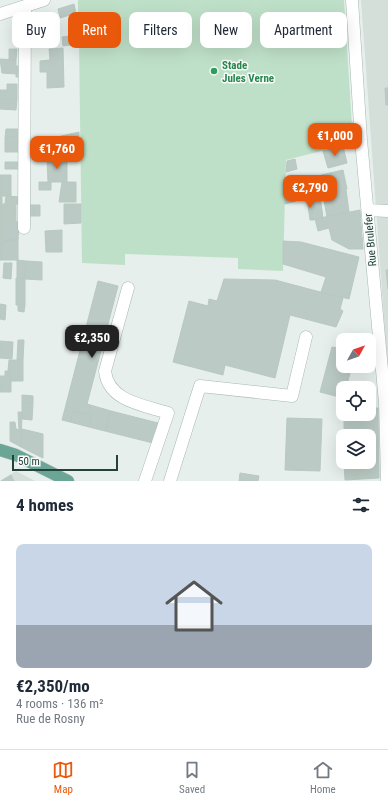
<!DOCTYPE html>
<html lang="en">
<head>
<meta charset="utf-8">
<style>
	:root { --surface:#fff; --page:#f6f6f7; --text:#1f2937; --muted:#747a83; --line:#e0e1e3; --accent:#ea580c }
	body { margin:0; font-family:"Roboto Condensed",sans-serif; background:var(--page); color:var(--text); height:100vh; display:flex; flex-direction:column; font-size:15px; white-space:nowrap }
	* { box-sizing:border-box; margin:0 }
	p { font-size:13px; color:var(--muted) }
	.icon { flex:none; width:22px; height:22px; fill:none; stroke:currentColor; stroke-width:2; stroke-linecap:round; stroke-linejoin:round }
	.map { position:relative; height:481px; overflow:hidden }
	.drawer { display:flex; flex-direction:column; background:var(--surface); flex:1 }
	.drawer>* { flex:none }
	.top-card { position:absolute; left:12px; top:12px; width:364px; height:36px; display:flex; gap:8px }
	.needle { width:26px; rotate:50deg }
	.controls { position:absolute; left:336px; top:333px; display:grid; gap:8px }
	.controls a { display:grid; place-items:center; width:40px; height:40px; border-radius:8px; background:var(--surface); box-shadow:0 4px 16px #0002; font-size:20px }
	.scale { position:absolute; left:12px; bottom:10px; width:106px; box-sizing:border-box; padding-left:4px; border:2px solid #24423a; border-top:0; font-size:11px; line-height:14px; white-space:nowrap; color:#24423a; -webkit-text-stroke:3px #f7fbf9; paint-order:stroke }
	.price { position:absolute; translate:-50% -34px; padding:0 9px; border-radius:8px; background:var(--accent); color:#fff; font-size:13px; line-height:26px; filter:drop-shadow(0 1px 2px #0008) }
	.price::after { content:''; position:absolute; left:50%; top:24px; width:12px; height:9px; margin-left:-6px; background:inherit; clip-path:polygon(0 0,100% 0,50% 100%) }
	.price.current { background:#222; color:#fff }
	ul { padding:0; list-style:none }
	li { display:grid; align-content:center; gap:8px; height:212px; padding:0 16px }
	li span { display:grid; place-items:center; height:124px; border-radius:8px; color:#555 }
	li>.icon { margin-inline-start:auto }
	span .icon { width:72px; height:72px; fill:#fffc; stroke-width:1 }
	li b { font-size:17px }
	h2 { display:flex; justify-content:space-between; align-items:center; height:48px; padding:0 16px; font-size:17px }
	.chip { padding:0 14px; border-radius:8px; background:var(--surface); box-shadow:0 4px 16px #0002; font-size:14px; line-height:36px }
	.chip.current { background:var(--accent); color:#fff }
	.tabs { display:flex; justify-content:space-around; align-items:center; height:56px; border-top:1px solid var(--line); background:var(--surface); font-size:11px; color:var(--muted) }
	.tabs a { display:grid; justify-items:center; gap:2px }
	.tabs .current { color:var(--accent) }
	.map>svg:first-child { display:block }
	.built { fill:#d4dfda }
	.green { fill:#bfe0c8 }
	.building { fill:#bbcac4; stroke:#b8c9c2 }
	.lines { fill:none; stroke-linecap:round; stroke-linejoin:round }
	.minor-casing { stroke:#a8b8b2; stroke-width:13 }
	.major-casing { stroke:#c2cac8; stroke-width:13 }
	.minor { stroke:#fff; stroke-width:12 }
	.major { stroke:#6aa596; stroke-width:12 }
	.leisure-dot { fill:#2e9e5b; stroke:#f7fbf9; stroke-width:1.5 }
	.labels { text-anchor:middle; stroke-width:3; stroke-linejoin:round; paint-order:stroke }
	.leisure-label { font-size:11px; font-weight:bold; fill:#27864d; stroke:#f7fbf9; text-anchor:start }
	.street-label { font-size:11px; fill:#24423a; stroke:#f7fbf9 }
</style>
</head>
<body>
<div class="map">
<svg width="388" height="481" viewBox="0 0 388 481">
	<rect width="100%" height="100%" fill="#e6efeb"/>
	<path class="built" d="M361,0h27v374z
		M16,471l19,10h-35z"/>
	<path class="green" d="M78,0h266l9,143 -67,17 -3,111 -45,-2v-11l-113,-4v11l-43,-2 -3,-222 -3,-8h2z"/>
	<path class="building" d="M74,4l3,15 -6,1 -1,-5 -10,3 -2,-9z
		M46,26l-1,9h-10v6l-7,1v-15z
		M76,35l1,9 -14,2 -1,-9z
		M63,48l1,39 -17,1v-16h-7v-11l10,-1 -1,-11z
		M9,49h8l-1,11h-7z
		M0,59l16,1v6h4v11h-4v-3l-14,-1z
		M7,84h10v15h-17v-9h7z
		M385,88h3v17h-2z
		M0,99h17l-1,11 -16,-1z
		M6,129h13v7l-14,2z
		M79,132v4l-18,5v-5z
		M19,136v16h-14v-14z
		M343,146l4,17 -19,5 -5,-17z
		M67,158v24h-19l-1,-23z
		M295,159l2,10 -11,3 1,-11z
		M5,162h14v7h-14z
		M343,170l4,19 -22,5 -4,-19z
		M0,175h11v21h-11z
		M39,182h12v8h-12z
		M62,182h14v20h-17z
		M346,190l3,22 -22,5 -4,-22z
		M0,196h2v37h-2z
		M6,196l14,1v7h-4v18h-14v-18h3z
		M295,196l1,5 -11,3v-6z
		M320,196l3,22 -10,2 -3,-22z
		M310,198l3,22h-3l-3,-21z
		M64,204h17v19l-17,1z
		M28,205h5l1,11h-6z
		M33,205h7v11h-6z
		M360,210l3,39h-14l-17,-9 -3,-12 -11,3 -3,-12z
		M2,222h17l-1,18 -16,1z
		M62,230v22h-16l-1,-21z
		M0,233h2l-1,27h-1z
		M18,240v20h-17l1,-19z
		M283,241l18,1 58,15 -10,42 -28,-7 5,-15 -43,-13z
		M17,260l9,1 -1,17h-8z
		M26,261l16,1v18l-17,-1z
		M4,263h8l-1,16 -8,-1z
		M386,270h2v19z
		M16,278h9v27h-9z
		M224,279l51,1 68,18 -3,11 3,2 -7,16 -46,-12 -15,63 -50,-13 -2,10 -50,-13 16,-61 19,5 1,-7 8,2z
		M98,281l20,5 -31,118 24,7 -6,20 -16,-4 3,-12 -19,-4 -3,11 -8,-2z
		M0,304l6,1 -1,15 -5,-1z
		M18,305h7l-1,7 -6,-1z
		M18,340h6l-1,20h-6z
		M0,341l13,1 -1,17 -12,-1z
		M332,347l11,2v17h9l-6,22h-3v10l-23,-6z
		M9,360h14v16h-12v-5h-3z
		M5,371h6v5h-6z
		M0,376h11v16h-11z
		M11,376h12v5h-12z
		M22,395l11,1v7h-11z
		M22,403h11l-1,17 -10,-1z
		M369,408h9l1,70 -34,2 -1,-18h25v-26h-25v-22h25z
		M73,411l19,4 -3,12 -19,-5z
		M111,411l47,12 -5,20 -48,-12z
		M18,412h4l-1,35 -11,-6v-19h5l1,7 3,1z
		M287,418l35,1 -2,52 -35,-1z
		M22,429l21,5v24l-22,-11z
		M240,473l19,3 -1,5h-19z
		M11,475l3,6h-13z"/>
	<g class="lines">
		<defs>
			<path id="minor" d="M352,0l9,140 24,263 2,78
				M0,14l44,-14
				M368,210l20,1
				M24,228l1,-222
				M128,288l-23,83c3,30 38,34 63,42l-23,68
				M170,481l30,-95 92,10 14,-59"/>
			<path id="major" d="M0,450l16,5 52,26"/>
		</defs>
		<use href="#minor" class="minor-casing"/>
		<use href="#major" class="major-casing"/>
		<use href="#minor" class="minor"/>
		<use href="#major" class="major"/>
	</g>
	<circle class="leisure-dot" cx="214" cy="71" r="4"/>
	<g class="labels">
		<g class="leisure-label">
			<text x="222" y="69">Stade<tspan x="222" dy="13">Jules Verne</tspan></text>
		</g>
		<g class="street-label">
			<text transform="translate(370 240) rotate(-95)" y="4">Rue Brulefer</text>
		</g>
	</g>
</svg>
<div class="controls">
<a><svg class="needle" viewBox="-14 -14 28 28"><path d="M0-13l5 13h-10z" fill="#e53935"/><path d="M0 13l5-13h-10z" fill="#747a83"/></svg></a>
<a><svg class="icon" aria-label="locate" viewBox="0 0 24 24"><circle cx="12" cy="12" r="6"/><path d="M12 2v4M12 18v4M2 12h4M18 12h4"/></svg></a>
<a><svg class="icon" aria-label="layers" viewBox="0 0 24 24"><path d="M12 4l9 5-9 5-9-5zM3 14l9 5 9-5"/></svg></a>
</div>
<div class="scale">50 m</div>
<b class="price" style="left:335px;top:157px">€1,000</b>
<b class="price" style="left:57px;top:170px">€1,760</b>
<b class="price" style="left:310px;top:209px">€2,790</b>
<b class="price current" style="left:92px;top:359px">€2,350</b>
<div class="top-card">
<a class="chip">Buy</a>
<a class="chip current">Rent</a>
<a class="chip">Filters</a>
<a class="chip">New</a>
<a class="chip">Apartment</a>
</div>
</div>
<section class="drawer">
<h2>4 homes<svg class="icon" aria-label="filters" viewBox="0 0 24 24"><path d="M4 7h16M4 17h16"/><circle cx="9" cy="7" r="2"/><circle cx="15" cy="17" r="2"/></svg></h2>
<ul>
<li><span style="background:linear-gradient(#c9d6e8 65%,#9aa5b1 0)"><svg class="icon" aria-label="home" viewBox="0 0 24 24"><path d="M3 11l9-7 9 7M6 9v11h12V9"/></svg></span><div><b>€2,350/mo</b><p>4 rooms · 136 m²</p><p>Rue de Rosny</p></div></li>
</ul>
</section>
<nav class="tabs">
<a class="current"><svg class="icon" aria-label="map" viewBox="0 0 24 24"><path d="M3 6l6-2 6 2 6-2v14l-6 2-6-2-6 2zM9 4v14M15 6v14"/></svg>Map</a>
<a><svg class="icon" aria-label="saved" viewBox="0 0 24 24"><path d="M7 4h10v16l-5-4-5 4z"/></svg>Saved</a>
<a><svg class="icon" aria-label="home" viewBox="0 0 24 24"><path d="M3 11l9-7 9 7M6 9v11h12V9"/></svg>Home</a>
</nav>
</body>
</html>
